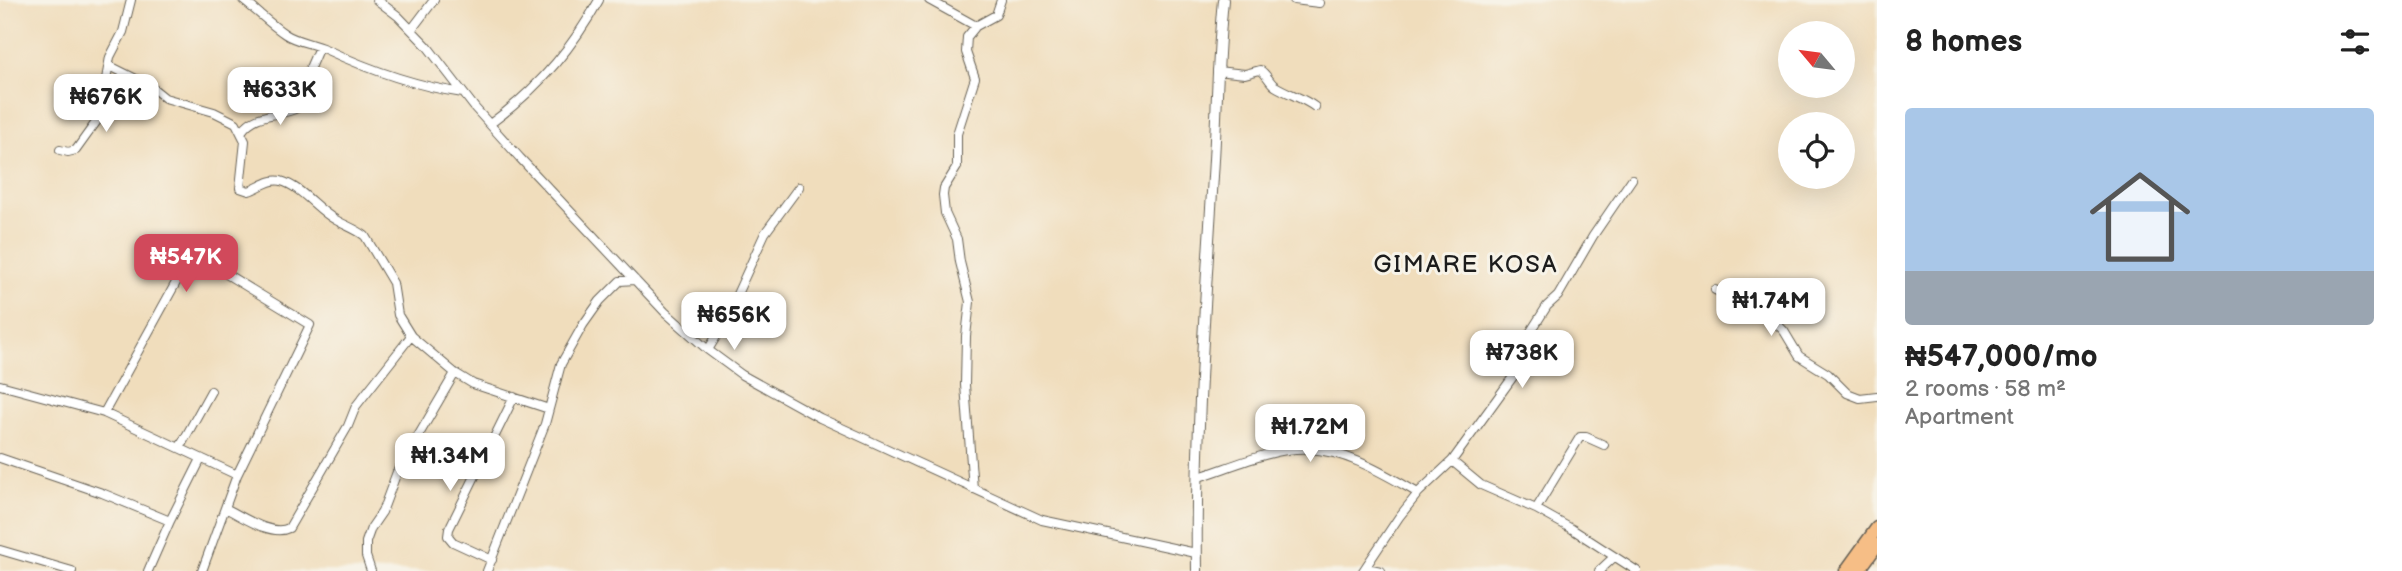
<!DOCTYPE html>
<html lang="en">
<head>
<meta charset="utf-8">
<style>
	:root { --surface:#fff; --page:#f6f6f6; --text:#222; --muted:#767676; --line:#e0e0e0; --accent:#d1495b }
	body { margin:0; font-family:"Balsamiq Sans",sans-serif; background:var(--page); color:var(--text); height:100vh; display:flex; flex-direction:column; font-size:26px; white-space:nowrap }
	* { box-sizing:border-box; margin:0 }
	p { font-size:23px; color:var(--muted) }
	.icon { flex:none; width:38px; height:38px; fill:none; stroke:currentColor; stroke-width:2; stroke-linecap:round; stroke-linejoin:round }
	.map { position:relative; flex:1; overflow:hidden }
	.panel { display:flex; flex-direction:column; background:var(--surface); width:525px }
	.panel>* { flex:none }
	.needle { width:46px; rotate:299deg }
	.fabs { position:absolute; left:1778px; top:21px; display:grid; gap:14px }
	.fabs a { display:grid; place-items:center; width:77px; height:77px; border-radius:50%; background:var(--surface); box-shadow:0 7px 28px #0002; font-size:35px }
	.price { position:absolute; translate:-50% -60px; padding:0 16px; border-radius:14px; background:#fff; color:#222; font-size:23px; line-height:46px; filter:drop-shadow(0 2px 4px #0008) }
	.price::after { content:''; position:absolute; left:50%; top:42px; width:21px; height:16px; margin-left:-10px; background:inherit; clip-path:polygon(0 0,100% 0,50% 100%) }
	.price.current { background:var(--accent); color:#fff }
	ul { padding:0; list-style:none }
	li { display:grid; align-content:center; gap:14px; height:371px; padding:0 28px }
	li+li { border-top:2px solid var(--line) }
	li span { display:grid; place-items:center; height:217px; border-radius:7px; color:#555 }
	li>.icon { margin-inline-start:auto }
	span .icon { width:126px; height:126px; fill:#fffc; stroke-width:1 }
	li b { font-size:30px }
	h2 { display:flex; justify-content:space-between; align-items:center; height:84px; padding:0 28px; font-size:30px }
	main { display:flex; flex:1; min-height:0 }
	.map>svg:first-child { display:block }
	.lines { fill:none; stroke-linecap:round; stroke-linejoin:round }
	.minor-casing { stroke:#666054; stroke-width:10 }
	.tertiary-casing { stroke:#666054; stroke-width:12 }
	.trunk-casing { stroke:#666054; stroke-width:15 }
	.minor { stroke:#fff; stroke-width:8 }
	.tertiary { stroke:#fff; stroke-width:10 }
	.trunk { stroke:#f6be86; stroke-width:12 }
	.labels { text-anchor:middle; stroke-width:6; stroke-linejoin:round; paint-order:stroke }
	.quarter-label { font-size:24px; letter-spacing:2px; fill:#1c1c1c; stroke:#f7f3e8 }
</style>
</head>
<body>
<main>
<div class="map">
<svg width="1877" height="571" viewBox="0 0 1877 571">
	<rect width="100%" height="100%" fill="#f7f3e8"/>
	<filter id="ink" filterUnits="userSpaceOnUse"><feTurbulence type="fractalNoise" baseFrequency=".0143" numOctaves="2"/><feDisplacementMap in="SourceGraphic" scale="14" xChannelSelector="R" yChannelSelector="G"/><feConvolveMatrix kernelMatrix="1 2 1 2 8 2 1 2 1" color-interpolation-filters="sRGB"/></filter>
	<filter id="wash" filterUnits="userSpaceOnUse"><feTurbulence type="fractalNoise" baseFrequency=".00686" numOctaves="4" result="noise"/><feDisplacementMap in="SourceGraphic" scale="28" xChannelSelector="R" yChannelSelector="G"/><feGaussianBlur stdDeviation="1.57" result="paint"/><feColorMatrix in="noise" values="0 0 0 0 0 0 0 0 0 0 0 0 0 0 0 0 0 1.4 0 .05"/><feComposite in="paint" operator="in"/></filter>
	<g filter="url(#wash)">
		<rect width="100%" height="100%" fill="#f0ddbc"/>
	</g>
	<g filter="url(#ink)">
		<g class="lines">
			<defs>
				<path id="minor" d="M243,0c14,11 27,24 42,34 12,8 27,9 40,15 45,21 89,37 138,44
					M377,0l21,16 29,30 48,62 45,50 145,154 43,38 34,25 78,43 222,102 154,33
					M929,0l47,26
					M1294,0l25,3
					M412,29l22,-29
					M110,66l40,20 15,12 49,14 22,11 9,18 -5,47 9,3c10,-3 21,-13 32,-10 21,6 36,29 55,39 10,6 20,9 29,16l28,47 5,32 13,21 44,37 18,11 76,25
					M1217,71l28,3 15,-4c7,4 9,12 15,16 13,8 28,12 40,21
					M490,124c44,-32 82,-75 109,-124
					M242,131c15,-21 38,-13 57,-24l7,-30 13,-30
					M60,150l8,2 8,-2 23,-32 11,-61 13,-25 8,-32
					M1715,290l39,19 22,14 8,8 15,25 29,18 19,19 13,5 17,-2
					M708,350l14,-23 43,-94 34,-46
					M0,385l104,28 133,62
					M104,413l80,-145 9,-7h12l105,64 -73,150 -35,96
					M180,447l31,-56
					M0,458l102,35 68,28
					M1452,461l29,24 55,24 36,20 65,42
					M1199,477c32,-10 76,-30 109,-28 40,2 76,25 110,44
					M973,489l-8,-104 1,-49 4,-34 -10,-40 -3,-23 -12,-26 -2,-18 1,-7 13,-21v-33l18,-56 -9,-26 1,-15 9,-11 20,-11 5,-15
					M225,508c17,8 46,29 64,20l59,-102 8,-20 55,-70
					M1536,509l44,-72h6l18,8
					M0,550l72,21
					M492,560l-39,-18 -5,-6 1,-7 65,-132
					M1366,568l15,3
					M148,571l22,-50 31,-62
					M371,571l-5,-15v-14l5,-14 11,-16 15,-40 58,-99
					M487,571l58,-147 16,-60 22,-39 17,-24 20,-20 15,-1
					M1363,571l36,-54 20,-25 33,-31 63,-87 8,-30 24,-38 11,-10 35,-60 39,-57
					M1599,571l15,-14"/>
				<path id="tertiary" d="M1197,571c-2,-132 8,-264 16,-395 4,-59 4,-117 10,-176"/>
				<path id="trunk" d="M1846,571l31,-43
					M1858,571l19,-26"/>
			</defs>
			<use href="#minor" class="minor-casing"/>
			<use href="#tertiary" class="tertiary-casing"/>
			<use href="#trunk" class="trunk-casing"/>
			<use href="#minor" class="minor"/>
			<use href="#tertiary" class="tertiary"/>
			<use href="#trunk" class="trunk"/>
		</g>
	</g>
	<g class="labels">
		<g class="quarter-label">
			<text x="1466" y="272">GIMARE KOSA</text>
		</g>
	</g>
</svg>
<div class="fabs">
<a><svg class="needle" viewBox="-14 -14 28 28"><path d="M0-13l5 13h-10z" fill="#e53935"/><path d="M0 13l5-13h-10z" fill="#767676"/></svg></a>
<a><svg class="icon" aria-label="locate" viewBox="0 0 24 24"><circle cx="12" cy="12" r="6"/><path d="M12 2v4M12 18v4M2 12h4M18 12h4"/></svg></a>
</div>
<b class="price" style="left:280px;top:127px">₦633K</b>
<b class="price" style="left:106px;top:134px">₦676K</b>
<b class="price current" style="left:186px;top:294px">₦547K</b>
<b class="price" style="left:1771px;top:338px">₦1.74M</b>
<b class="price" style="left:734px;top:352px">₦656K</b>
<b class="price" style="left:1522px;top:390px">₦738K</b>
<b class="price" style="left:1310px;top:464px">₦1.72M</b>
<b class="price" style="left:450px;top:493px">₦1.34M</b>
</div>
<section class="panel">
<h2>8 homes<svg class="icon" aria-label="filters" viewBox="0 0 24 24"><path d="M4 7h16M4 17h16"/><circle cx="9" cy="7" r="2"/><circle cx="15" cy="17" r="2"/></svg></h2>
<ul>
<li><span style="background:linear-gradient(#a9c7e8 75%,#9aa5b1 0)"><svg class="icon" aria-label="home" viewBox="0 0 24 24"><path d="M3 11l9-7 9 7M6 9v11h12V9"/></svg></span><div><b>₦547,000/mo</b><p>2 rooms · 58 m²</p><p>Apartment</p></div></li>
</ul>
</section>
</main>
</body>
</html>
